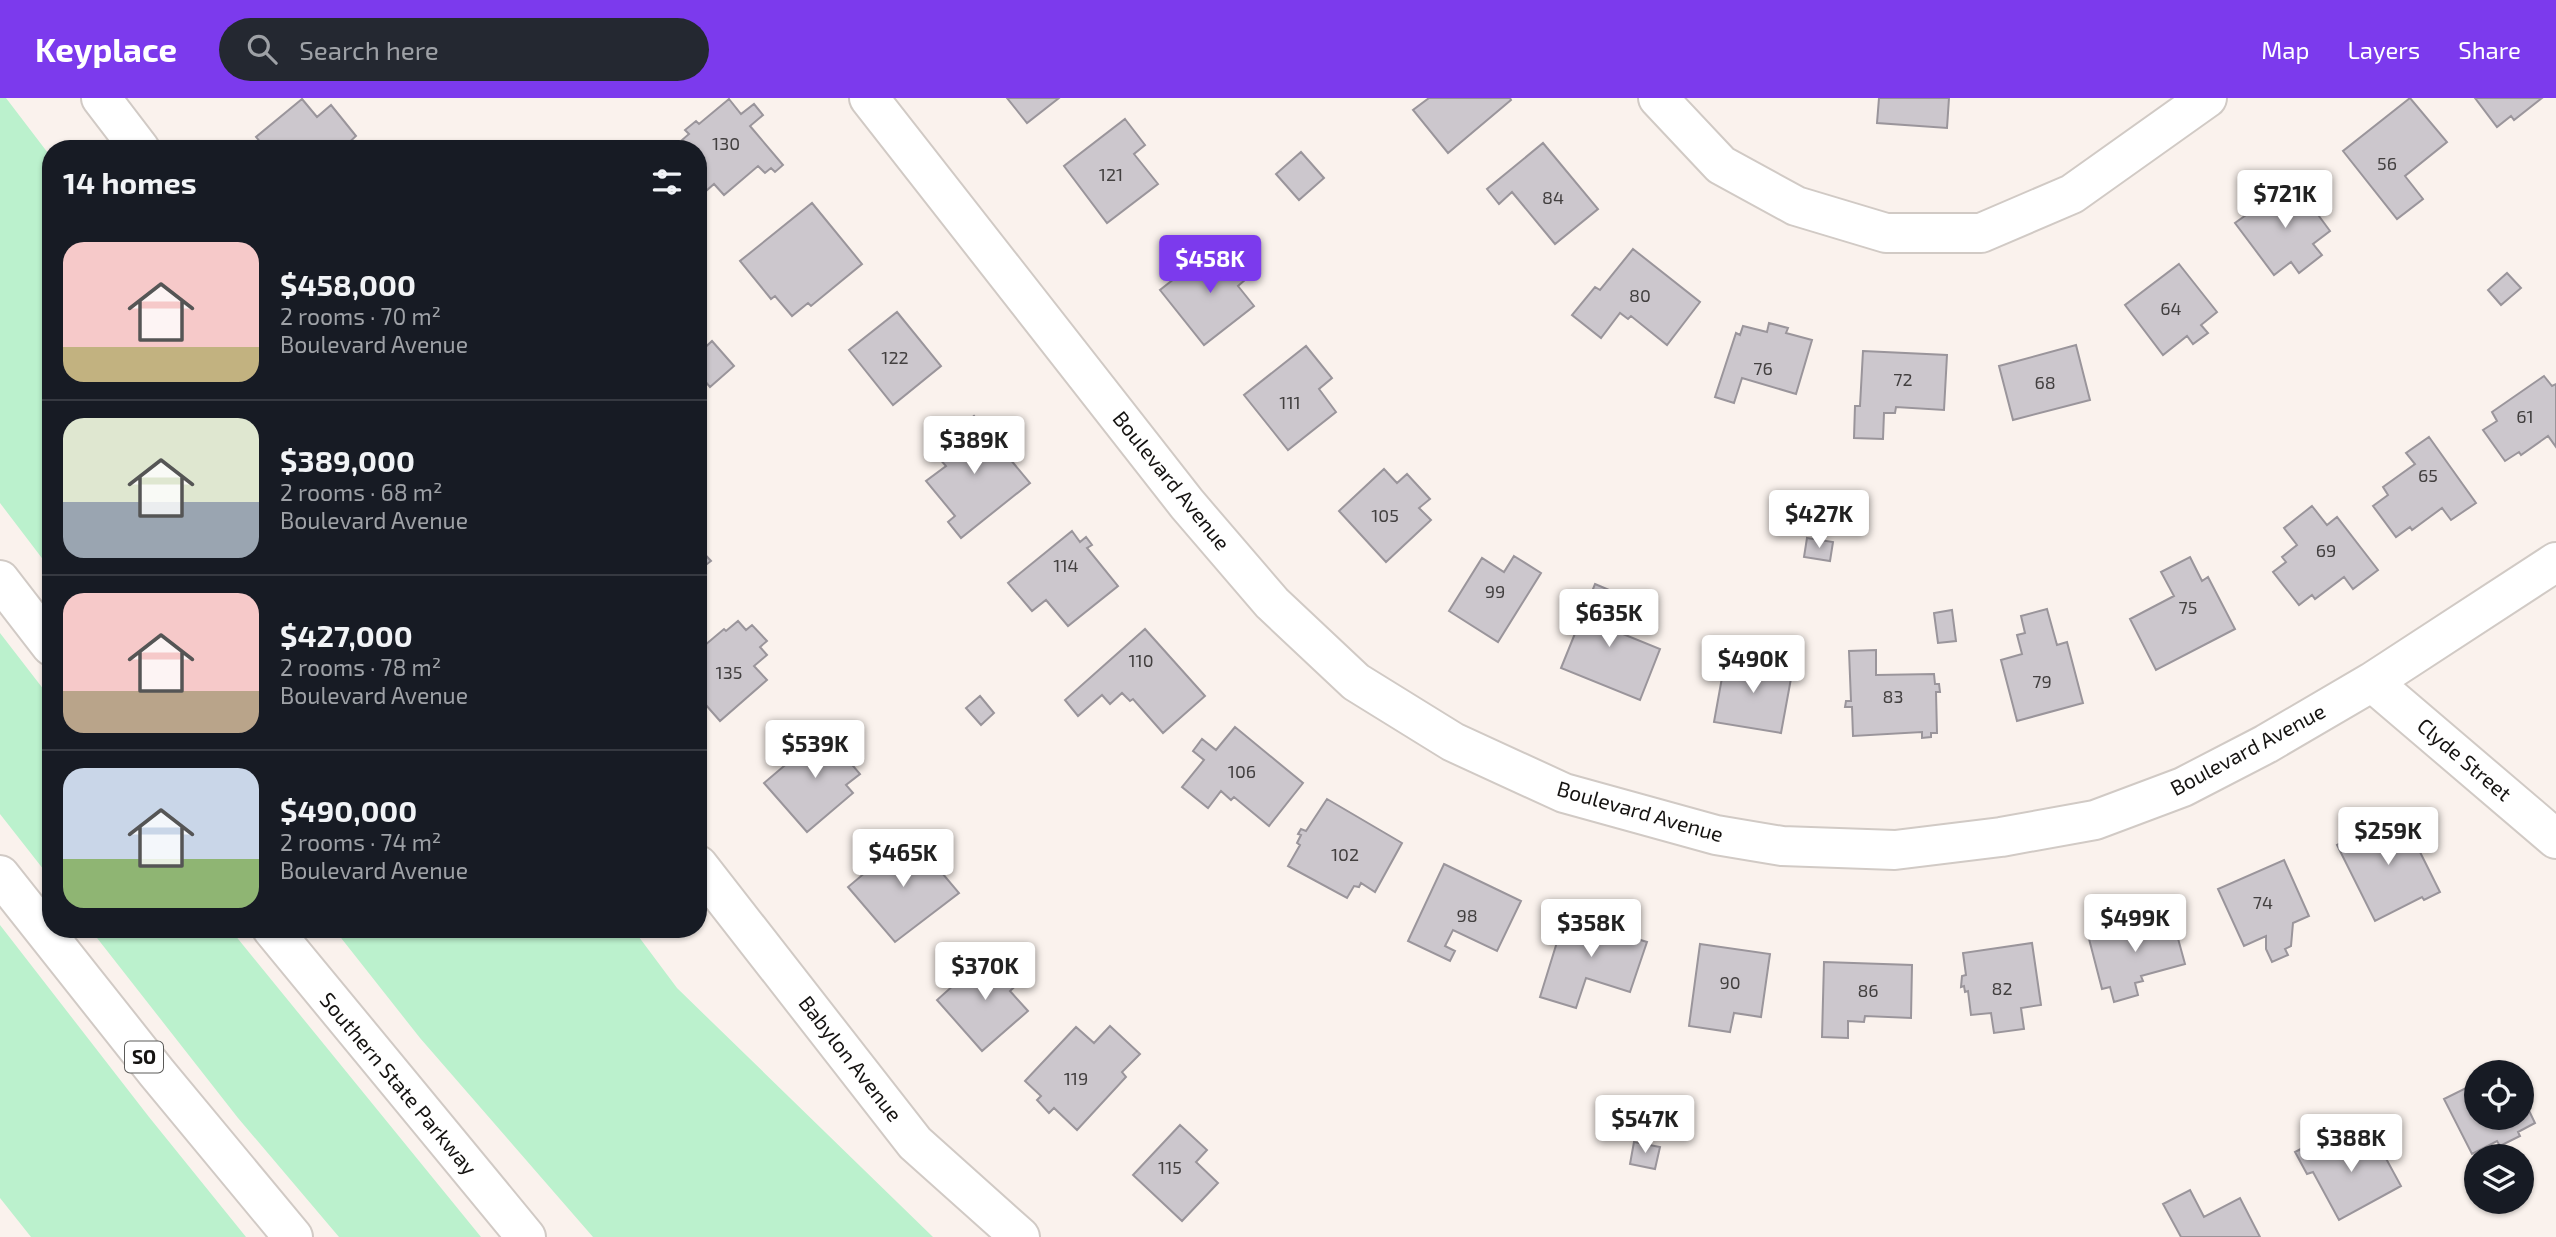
<!DOCTYPE html>
<html lang="en">
<head>
<meta charset="utf-8">
<style>
	:root { --surface:#171b24; --page:#242831; --text:#f1f3f6; --muted:#9ea1a6; --line:#363941; --accent:#7c3aed }
	body { margin:0; font-family:"Exo 2",sans-serif; background:var(--page); color:var(--text); height:100vh; display:flex; flex-direction:column; font-size:26px; white-space:nowrap }
	* { box-sizing:border-box; margin:0 }
	p { font-size:23px; color:var(--muted) }
	.icon { flex:none; width:38px; height:38px; fill:none; stroke:currentColor; stroke-width:2; stroke-linecap:round; stroke-linejoin:round }
	.map { position:relative; flex:1; overflow:hidden }
	.sheet { position:absolute; left:42px; top:42px; width:665px; height:798px; display:flex; flex-direction:column; background:var(--surface); border-radius:28px; box-shadow:0 2px 5px #0004 }
	.sheet>* { flex:none }
	.controls { position:absolute; left:2464px; top:962px; display:grid; gap:14px }
	.controls a { display:grid; place-items:center; width:70px; height:70px; border-radius:50%; background:var(--surface); box-shadow:0 2px 5px #0004; font-size:35px }
	.price { position:absolute; translate:-50% -60px; padding:0 16px; border-radius:7px; background:#fff; color:#222; font-size:23px; line-height:46px; filter:drop-shadow(0 2px 4px #0008) }
	.price::after { content:''; position:absolute; left:50%; top:42px; width:21px; height:16px; margin-left:-10px; background:inherit; clip-path:polygon(0 0,100% 0,50% 100%) }
	.price.current { background:var(--accent); color:#fff }
	ul { padding:0; list-style:none }
	li { display:flex; align-items:center; gap:21px; height:175px; padding:0 21px }
	li+li { border-top:2px solid var(--line) }
	li span { display:grid; place-items:center; flex:none; width:196px; height:140px; border-radius:21px; color:#555 }
	li>.icon { margin-inline-start:auto }
	span .icon { width:84px; height:84px; fill:#fffc; stroke-width:1 }
	li b { font-size:30px }
	h2 { display:flex; justify-content:space-between; align-items:center; height:84px; padding:0 21px; font-size:30px }
	header { display:flex; align-items:center; gap:42px; box-sizing:border-box; height:98px; padding:0 35px; background:var(--accent); color:#fff }
	header strong { font-size:33px }
	nav { display:flex; gap:38px; margin-inline-start:auto; font-size:24px }
	.search { width:490px; height:63px; background:var(--page); display:flex; align-items:center; gap:18px; box-sizing:border-box; padding:0 24px; border-radius:38px; color:var(--muted); font-size:26px }
	.map>svg:first-child { display:block }
	.green { fill:#bbf1cd }
	.building { fill:#ccc7cd; stroke:#9a959b; stroke-width:2 }
	.lines { fill:none; stroke-linecap:round; stroke-linejoin:round }
	.minor-casing { stroke:#d1cac5; stroke-width:42 }
	.motorway-casing { stroke:#d1cac5; stroke-width:42 }
	.minor { stroke:#fff; stroke-width:38 }
	.motorway { stroke:#fff; stroke-width:38 }
	.labels { text-anchor:middle; stroke-width:5; stroke-linejoin:round; paint-order:stroke }
	.number-label { font-size:18px; fill:#434040 }
	.shield { fill:#fff; stroke:#5b5a58; stroke-width:2 }
	.shield-label { font-size:19px; font-weight:bold; fill:#151311 }
	.street-label { font-size:21px; fill:#151311; stroke:#fff }
</style>
</head>
<body>
<header>
<strong>Keyplace</strong>
<div class="search"><svg class="icon" aria-label="search" viewBox="0 0 24 24"><circle cx="10" cy="10" r="6"/><path d="M15 15l6 6"/></svg>Search here</div>
<nav><a>Map</a><a>Layers</a><a>Share</a></nav>
</header>
<div class="map">
<svg width="2556" height="1139" viewBox="0 0 2556 1139">
	<rect width="100%" height="100%" fill="#faf2ed"/>
	<path class="green" d="M0,0h6l45,59v413l-51,-67z
		M0,535l51,66v180l-51,-65z
		M0,827l149,192 97,120h-215l-31,-39z
		M90,831h140l251,308h-142l-101,-119z
		M334,831h299l44,59 256,249h-340l-173,-199z"/>
	<path class="building" d="M1007,0h52l-32,25z
		M1429,0h81l1,2 -63,53 -35,-43z
		M1879,0h70l-2,30 -70,-5z
		M2410,0l37,44 -42,34 18,23 -26,20 -54,-68z
		M2475,0h67l-28,22 -3,-4 -14,11z
		M302,1l15,18 14,-12 25,31 -14,13h-76l-10,-12z
		M729,1l12,15 13,-10 9,11 -13,11 33,39 -8,7 -4,-4 -6,5 -7,-7 -34,29 -10,-11 -16,14v-49h-8l-8,-9 7,-6 -4,-4 11,-9 3,3z
		M1125,21l20,26 -11,9 24,30 -51,39 -43,-57z
		M1543,45l55,66 -43,35 -43,-52 -13,12 -12,-15z
		M1301,54l23,26 -25,22 -23,-26z
		M2293,83l37,50 -17,13 9,11 -23,18 -8,-11 -17,13 -39,-52z
		M812,105l50,61 -51,42 -3,-3 -16,13 -17,-20 -4,3 -31,-38z
		M1212,151l10,13 12,-10 18,22 -14,12 16,20 -50,39 -44,-55z
		M1633,151l67,53 -33,43 -36,-29 -3,3 -8,-6 -19,25 -29,-23 23,-28 5,3z
		M2179,166l38,48 -16,13 7,8 -15,11 -6,-8 -24,19 -38,-50z
		M2507,175l14,15 -20,17 -13,-15z
		M897,214l44,54 -48,39 -44,-55z
		M1769,225l19,5 -2,5 26,7 -16,54 -54,-16 -8,25 -19,-6 21,-64 4,2 3,-9 24,6z
		M712,243l22,25 -24,21 -12,-14v-19z
		M2076,247l14,55 -77,20 -14,-54z
		M1306,248l26,32 -13,11 17,23 -48,38 -44,-55z
		M1863,253l84,4 -3,55 -48,-3 -1,6h-11l-1,26 -29,-1 1,-32h5z
		M2544,278l8,10 4,-2v63l-8,-11 -27,19 -2,-3 -14,9 -22,-31 14,-9 -5,-9z
		M974,318l56,67 -69,55 -13,-16 7,-6 -29,-35 20,-15 -14,-16 15,-13 -4,-6 5,-4 5,6z
		M2429,339l47,66 -25,17 -9,-12 -30,22 -2,-3 -14,10 -23,-31 15,-11 -5,-8 32,-23 -9,-11z
		M1384,371l13,14 10,-9 23,25 -11,9 12,12 -45,42 -47,-51z
		M2312,408l15,19 10,-8 41,53 -25,19 -9,-12 -29,22 -3,-4 -13,10 -26,-33 13,-10 -4,-5 15,-12 -13,-17z
		M1072,433l8,11 6,-5 6,8 -5,3 31,38 -50,40 -22,-26 -14,11 -24,-28z
		M1807,440l26,4 -3,19 -26,-4z
		M698,449l13,14 -13,10z
		M1514,458l27,17 -43,69 -49,-31 33,-53 22,14z
		M2190,459l12,24 6,-4 27,52 -79,41 -26,-51 44,-23 -13,-24z
		M1595,486l26,11 -12,29 11,5 -2,3 42,17 -20,51 -79,-32z
		M2047,511l10,36 10,-3 16,61 -66,18 -16,-61 21,-6 -5,-19 8,-2 -4,-17z
		M1952,512l4,31 -18,2 -4,-30z
		M738,523l8,9 6,-5 15,16 -7,6 7,8 -13,11 13,14 -47,41 -22,-25v-45l26,-22 2,2z
		M1145,531l60,67 -42,37 -30,-34 -3,2 -8,-8 -12,11 -8,-9 -24,21 -13,-16z
		M1876,552v25l58,-1 1,10h4l1,8h-4l1,41h-6v4l-9,1v-6l-69,4 -1,-29h-7l1,-6h5l-2,-50z
		M1751,553l20,3 -3,15 24,4 -11,60 -67,-11 11,-61 24,4z
		M980,598l14,17 -13,12 -15,-17z
		M830,629l19,21 -7,5 18,21 -14,11 7,8 -46,39 -43,-49z
		M1235,629l68,56 -34,43 -35,-29 -3,3 -10,-9 -13,17 -26,-21 22,-27 -11,-9 9,-12 14,11z
		M1327,701l75,44 -27,49 -14,-9 -2,4 -5,-1 -7,12 -59,-32 12,-21 -3,-2 4,-8 -3,-1 3,-5 5,2z
		M2400,714l40,80 -16,8 -2,-3 -47,24 -38,-76z
		M910,737l49,58 -64,49 -47,-55z
		M2284,762l25,56 -16,7 -2,23 -6,3 3,6 -16,7 -6,-13v-13l-22,10 -26,-57z
		M1444,766l77,37 -24,50 -44,-21 -8,16 10,5 -5,10 -42,-20z
		M1600,813l23,7 -3,7 -10,-3 -2,8 39,12 -17,50 -44,-14 -10,30 -36,-11 26,-84 29,10z
		M2171,815l14,51 -44,12 2,5 -8,2 3,12 -24,7 -4,-15 -8,2 -14,-54z
		M2032,845l9,62 -20,3 3,21 -30,4 -3,-20 -20,2 -3,-24 -3,1 -1,-6 -3,1 1,-11 4,-1 -3,-22z
		M1700,846l70,10 -9,63 -27,-4 -4,19 -41,-6z
		M984,860l5,7 7,-5 7,8 5,-5 15,16 -13,12 18,20 -46,40 -45,-51z
		M1824,864l88,3 -1,53 -46,-2 -1,6 -16,-1v17l-26,-1z
		M1110,928l30,28 -18,18 4,5 -49,53 -23,-22 -5,5 -12,-13 4,-4 -16,-15 51,-54 18,16z
		M2476,985v35h46v-22l13,27 -17,9 2,4 -20,10 -3,-5 -25,13 -28,-55z
		M1180,1027l27,25 -11,12 22,21 -36,38 -49,-46z
		M2371,1033l30,55 -62,34 -26,-48 -6,2 -12,-22 21,-11 8,15z
		M1634,1044l26,5 -5,22 -25,-5z
		M2190,1092l14,27 36,-19 20,39h-79l-18,-33z"/>
	<g class="lines">
		<defs>
			<path id="minor" d="M101,0l39,51
				M869,0l318,406 85,99 84,79 97,60 111,51 152,42 66,11 113,4 106,-13 94,-17 88,-33 83,-43 106,-62 184,-120
				M1658,0l63,67 75,41 90,27h95l91,-39 135,-96
				M2372,584l184,157
				M698,767l217,278 105,94"/>
			<path id="motorway" d="M0,482l51,66
				M0,777l157,198 136,164
				M272,831l254,308"/>
		</defs>
		<use href="#minor" class="minor-casing"/>
		<use href="#motorway" class="motorway-casing"/>
		<use href="#minor" class="minor"/>
		<use href="#motorway" class="motorway"/>
	</g>
	<g class="labels">
		<g class="number-label">
			<text x="726" y="52">130</text>
			<text x="2387" y="72">56</text>
			<text x="1111" y="83">121</text>
			<text x="1553" y="106">84</text>
			<text x="1640" y="204">80</text>
			<text x="2171" y="217">64</text>
			<text x="895" y="266">122</text>
			<text x="1763" y="277">76</text>
			<text x="1903" y="288">72</text>
			<text x="2045" y="291">68</text>
			<text x="1290" y="311">111</text>
			<text x="2525" y="325">61</text>
			<text x="2428" y="384">65</text>
			<text x="1385" y="424">105</text>
			<text x="2326" y="459">69</text>
			<text x="1066" y="474">114</text>
			<text x="1495" y="500">99</text>
			<text x="2188" y="516">75</text>
			<text x="1141" y="569">110</text>
			<text x="729" y="581">135</text>
			<text x="2042" y="590">79</text>
			<text x="1893" y="605">83</text>
			<text x="1242" y="680">106</text>
			<text x="1345" y="763">102</text>
			<text x="2263" y="811">74</text>
			<text x="1467" y="824">98</text>
			<text x="1730" y="891">90</text>
			<text x="2002" y="897">82</text>
			<text x="1868" y="899">86</text>
			<text x="1076" y="987">119</text>
			<text x="1170" y="1076">115</text>
		</g>
		<rect class="shield" x="125" y="943.5" width="38" height="31" rx="5"/>
		<g class="shield-label">
			<text x="144" y="966">SO</text>
		</g>
		<g class="street-label">
			<text transform="translate(1171 383) rotate(51)" y="7">Boulevard Avenue</text>
			<text transform="translate(2248 652) rotate(-28)" y="7">Boulevard Avenue</text>
			<text transform="translate(2464 662) rotate(40)" y="7">Clyde Street</text>
			<text transform="translate(1640 714) rotate(16)" y="7">Boulevard Avenue</text>
			<text transform="translate(850 961) rotate(52)" y="7">Babylon Avenue</text>
			<text transform="translate(398 986) rotate(50)" y="7">Southern State Parkway</text>
		</g>
	</g>
</svg>
<div class="controls">
<a><svg class="icon" aria-label="locate" viewBox="0 0 24 24"><circle cx="12" cy="12" r="6"/><path d="M12 2v4M12 18v4M2 12h4M18 12h4"/></svg></a>
<a><svg class="icon" aria-label="layers" viewBox="0 0 24 24"><path d="M12 4l9 5-9 5-9-5zM3 14l9 5 9-5"/></svg></a>
</div>
<b class="price" style="left:2285px;top:132px">$721K</b>
<b class="price current" style="left:1210px;top:197px">$458K</b>
<b class="price" style="left:974px;top:378px">$389K</b>
<b class="price" style="left:1819px;top:452px">$427K</b>
<b class="price" style="left:1609px;top:551px">$635K</b>
<b class="price" style="left:1753px;top:597px">$490K</b>
<b class="price" style="left:815px;top:682px">$539K</b>
<b class="price" style="left:2388px;top:769px">$259K</b>
<b class="price" style="left:903px;top:791px">$465K</b>
<b class="price" style="left:2135px;top:856px">$499K</b>
<b class="price" style="left:1591px;top:861px">$358K</b>
<b class="price" style="left:985px;top:904px">$370K</b>
<b class="price" style="left:1645px;top:1057px">$547K</b>
<b class="price" style="left:2351px;top:1076px">$388K</b>
<section class="sheet">
<h2>14 homes<svg class="icon" aria-label="filters" viewBox="0 0 24 24"><path d="M4 7h16M4 17h16"/><circle cx="9" cy="7" r="2"/><circle cx="15" cy="17" r="2"/></svg></h2>
<ul>
<li><span style="background:linear-gradient(#f6c9c9 75%,#c2b280 0)"><svg class="icon" aria-label="home" viewBox="0 0 24 24"><path d="M3 11l9-7 9 7M6 9v11h12V9"/></svg></span><div><b>$458,000</b><p>2 rooms · 70 m²</p><p>Boulevard Avenue</p></div></li>
<li><span style="background:linear-gradient(#dfe7d0 60%,#9aa5b1 0)"><svg class="icon" aria-label="home" viewBox="0 0 24 24"><path d="M3 11l9-7 9 7M6 9v11h12V9"/></svg></span><div><b>$389,000</b><p>2 rooms · 68 m²</p><p>Boulevard Avenue</p></div></li>
<li><span style="background:linear-gradient(#f6c9c9 70%,#b9a48a 0)"><svg class="icon" aria-label="home" viewBox="0 0 24 24"><path d="M3 11l9-7 9 7M6 9v11h12V9"/></svg></span><div><b>$427,000</b><p>2 rooms · 78 m²</p><p>Boulevard Avenue</p></div></li>
<li><span style="background:linear-gradient(#c9d6e8 65%,#8fb573 0)"><svg class="icon" aria-label="home" viewBox="0 0 24 24"><path d="M3 11l9-7 9 7M6 9v11h12V9"/></svg></span><div><b>$490,000</b><p>2 rooms · 74 m²</p><p>Boulevard Avenue</p></div></li>
</ul>
</section>
</div>
</body>
</html>
